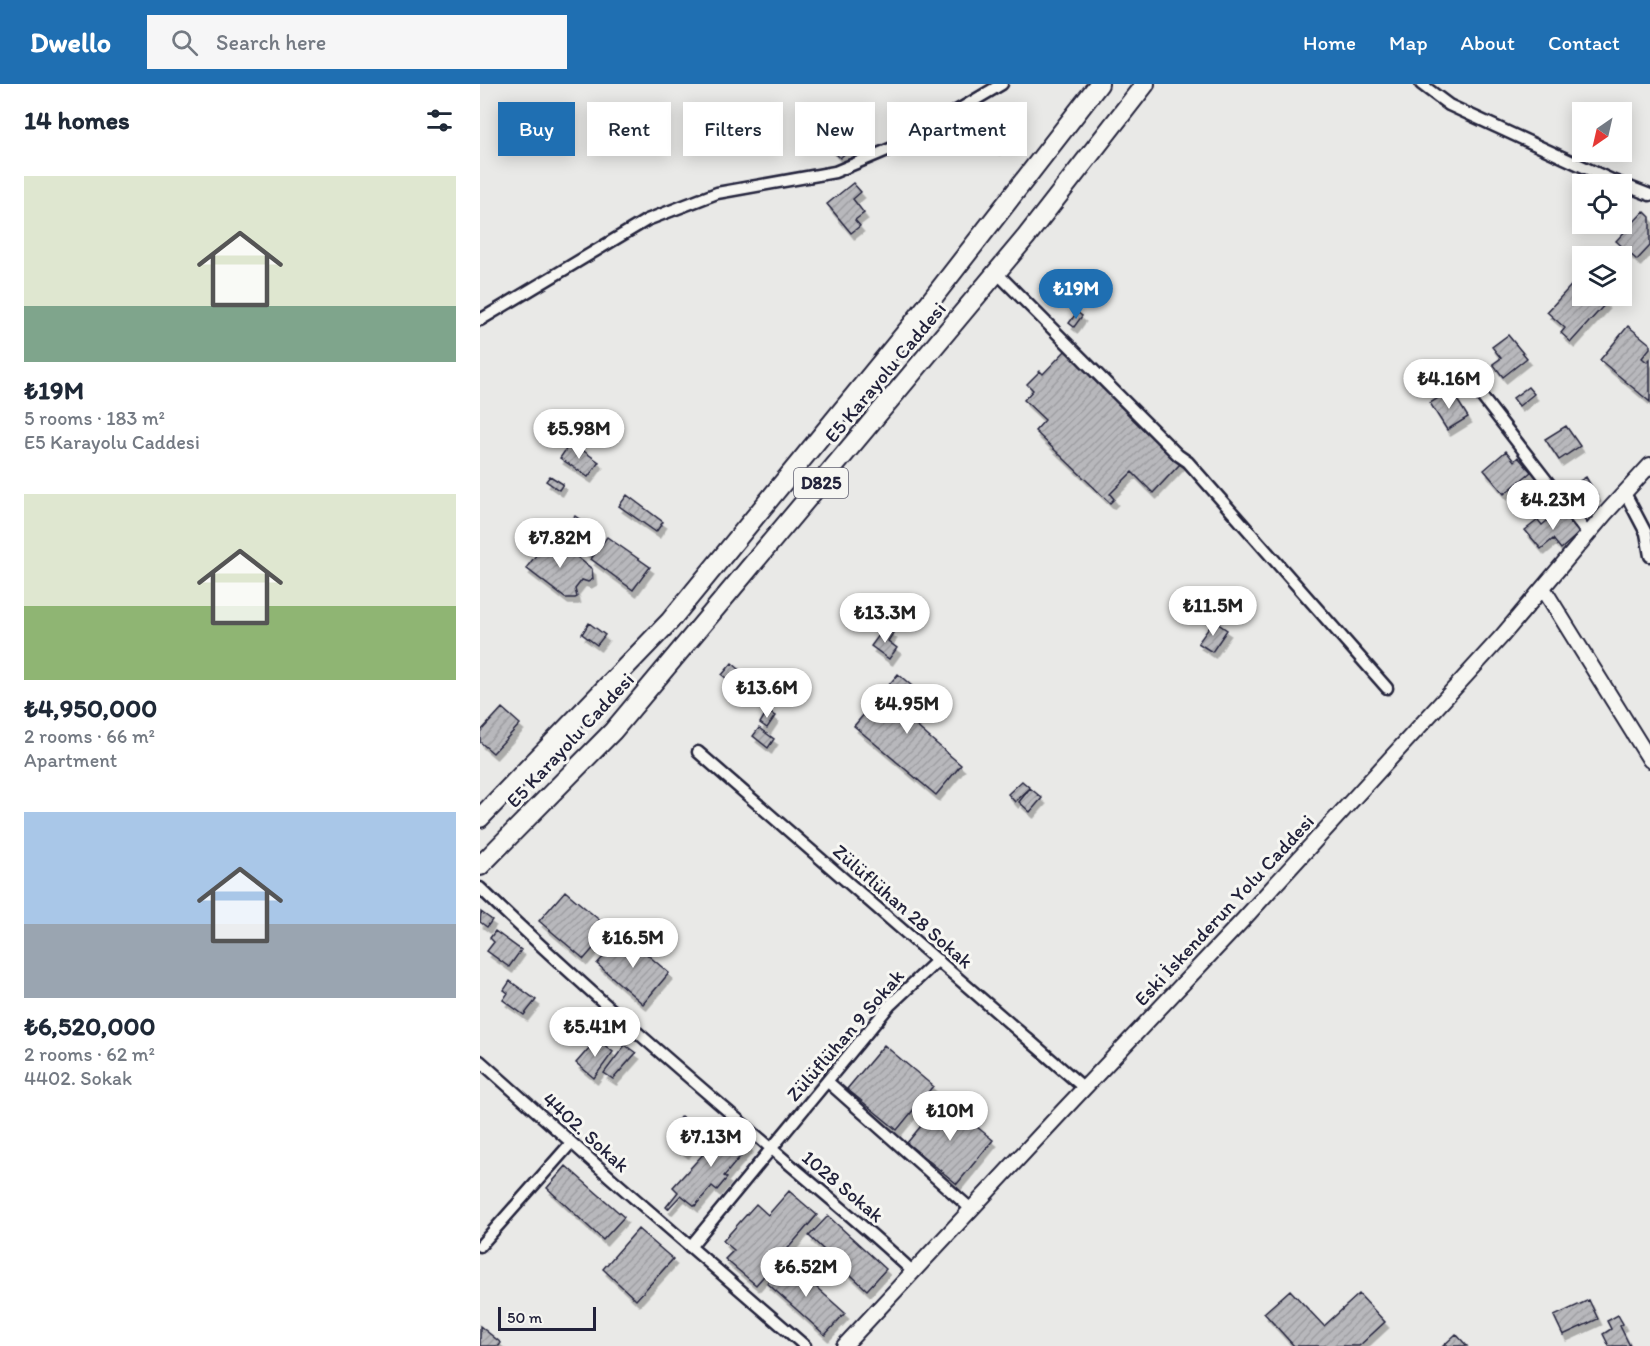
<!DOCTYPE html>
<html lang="en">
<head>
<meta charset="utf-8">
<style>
	:root { --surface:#fff; --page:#f6f6f7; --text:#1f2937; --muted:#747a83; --accent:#1f6fb2 }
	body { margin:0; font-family:Itim,sans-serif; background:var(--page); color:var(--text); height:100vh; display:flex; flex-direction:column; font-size:22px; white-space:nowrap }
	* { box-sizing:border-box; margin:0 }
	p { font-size:20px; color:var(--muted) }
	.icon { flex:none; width:33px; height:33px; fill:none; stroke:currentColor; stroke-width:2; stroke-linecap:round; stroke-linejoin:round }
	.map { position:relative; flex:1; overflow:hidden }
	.details { display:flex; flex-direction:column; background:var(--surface); width:480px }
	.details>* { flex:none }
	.hud { position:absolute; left:18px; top:18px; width:570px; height:54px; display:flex; gap:12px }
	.needle { width:39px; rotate:214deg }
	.controls { position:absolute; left:1092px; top:18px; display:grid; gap:12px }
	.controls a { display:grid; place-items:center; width:60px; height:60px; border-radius:0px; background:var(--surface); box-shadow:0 3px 15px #0003; font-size:30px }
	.scale { position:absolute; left:18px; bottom:15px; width:98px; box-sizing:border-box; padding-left:6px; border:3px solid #22223b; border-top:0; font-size:16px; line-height:21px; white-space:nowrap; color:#22223b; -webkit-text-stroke:4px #f6f6f2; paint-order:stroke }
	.price { position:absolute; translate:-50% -51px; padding:0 14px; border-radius:21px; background:#fff; color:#222; font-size:20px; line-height:39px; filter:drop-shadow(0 2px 3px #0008) }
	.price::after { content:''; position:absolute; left:50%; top:36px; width:18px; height:14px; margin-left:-9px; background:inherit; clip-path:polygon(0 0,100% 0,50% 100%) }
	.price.on { background:var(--accent); color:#fff }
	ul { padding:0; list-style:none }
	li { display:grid; align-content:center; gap:12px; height:318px; padding:0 24px }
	li span { display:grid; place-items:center; height:186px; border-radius:0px; color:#555 }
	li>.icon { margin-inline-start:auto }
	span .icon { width:108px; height:108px; fill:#fffc; stroke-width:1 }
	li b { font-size:26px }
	h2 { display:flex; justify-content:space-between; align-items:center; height:72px; padding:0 24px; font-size:26px }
	.chip { padding:0 21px; border-radius:0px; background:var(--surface); box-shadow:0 3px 15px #0003; font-size:21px; line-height:54px }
	.chip.on { background:var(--accent); color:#fff }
	header { display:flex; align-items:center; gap:36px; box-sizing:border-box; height:84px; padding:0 30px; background:var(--accent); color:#fff }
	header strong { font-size:28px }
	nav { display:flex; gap:33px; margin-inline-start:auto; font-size:21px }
	.search { width:420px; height:54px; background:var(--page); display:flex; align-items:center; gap:15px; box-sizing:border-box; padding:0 21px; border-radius:0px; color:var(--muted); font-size:22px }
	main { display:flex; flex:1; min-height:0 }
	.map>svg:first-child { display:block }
	.building { fill:url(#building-hatch); stroke:#22223b; stroke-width:1.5; filter:url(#shadow) }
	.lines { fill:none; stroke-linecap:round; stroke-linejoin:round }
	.minor-casing { stroke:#22223b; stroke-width:15 }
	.tertiary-casing { stroke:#22223b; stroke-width:18 }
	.trunk-casing { stroke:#22223b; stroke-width:22 }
	.minor { stroke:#f6f6f2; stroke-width:10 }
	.tertiary { stroke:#f6f6f2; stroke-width:14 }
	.trunk { stroke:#f6f6f2; stroke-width:18 }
	.labels { text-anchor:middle; stroke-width:6; stroke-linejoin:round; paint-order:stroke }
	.shield { fill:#f6f6f2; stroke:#626272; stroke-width:1.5 }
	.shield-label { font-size:18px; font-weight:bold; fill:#22223b }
	.street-label { font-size:20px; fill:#22223b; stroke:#f6f6f2 }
</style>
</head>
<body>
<header>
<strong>Dwello</strong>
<div class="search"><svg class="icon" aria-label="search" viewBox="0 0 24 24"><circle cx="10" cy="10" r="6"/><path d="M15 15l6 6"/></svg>Search here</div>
<nav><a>Home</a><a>Map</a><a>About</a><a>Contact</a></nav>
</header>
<main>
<section class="details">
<h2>14 homes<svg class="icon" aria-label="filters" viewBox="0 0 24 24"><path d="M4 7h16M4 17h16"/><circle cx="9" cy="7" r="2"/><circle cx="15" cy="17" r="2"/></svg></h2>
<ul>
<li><span style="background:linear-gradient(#dfe7d0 70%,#7fa58c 0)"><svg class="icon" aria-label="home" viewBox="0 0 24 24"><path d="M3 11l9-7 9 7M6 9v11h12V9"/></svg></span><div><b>₺19M</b><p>5 rooms · 183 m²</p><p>E5 Karayolu Caddesi</p></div></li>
<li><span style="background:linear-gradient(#dfe7d0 60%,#8fb573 0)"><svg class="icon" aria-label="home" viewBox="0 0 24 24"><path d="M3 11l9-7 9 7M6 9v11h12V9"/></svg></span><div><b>₺4,950,000</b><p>2 rooms · 66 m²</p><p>Apartment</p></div></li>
<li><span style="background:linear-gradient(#a9c7e8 60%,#9aa5b1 0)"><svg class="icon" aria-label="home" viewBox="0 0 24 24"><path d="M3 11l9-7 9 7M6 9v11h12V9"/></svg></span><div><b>₺6,520,000</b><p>2 rooms · 62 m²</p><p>4402. Sokak</p></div></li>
</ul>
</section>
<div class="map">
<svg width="1170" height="1262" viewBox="0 0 1170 1262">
	<defs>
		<pattern id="building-hatch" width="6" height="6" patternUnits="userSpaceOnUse" patternTransform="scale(1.5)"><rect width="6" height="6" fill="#b8b8bc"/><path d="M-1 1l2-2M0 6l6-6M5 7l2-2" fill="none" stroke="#9e9ea2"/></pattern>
		<filter id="shadow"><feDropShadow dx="3.5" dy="6" stdDeviation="0" flood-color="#0004"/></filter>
	</defs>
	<rect width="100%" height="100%" fill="#e9e9e7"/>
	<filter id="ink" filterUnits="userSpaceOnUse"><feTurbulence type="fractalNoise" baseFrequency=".0167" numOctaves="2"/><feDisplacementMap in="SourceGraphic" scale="12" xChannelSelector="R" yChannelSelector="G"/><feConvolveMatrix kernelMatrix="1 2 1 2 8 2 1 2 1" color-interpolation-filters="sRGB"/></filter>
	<g filter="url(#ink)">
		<path class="building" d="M358,35l21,22 -19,17 -16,-17 3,-3 -4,-4z
			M518,43l10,9 -12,13 -10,-8z
			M373,99l8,9 -8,7 11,14 -9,7 5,6 -9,7 -24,-29z
			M1164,127l6,6v29l-13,14 -21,-19z
			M1098,194l4,3v15h16l8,7 -35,39 -10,-9 4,-5 -18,-16z
			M597,228l5,4 -8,11 -5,-4z
			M1148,242l22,18v4l-8,10 5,4 3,-3v43l-50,-42z
			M1028,251l19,23 -24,19 -10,-13 8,-6 -9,-11z
			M587,265l26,26 -2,2 90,86 -28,30 -21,-21 -22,22 4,5 -4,4 -75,-72 10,-11 -21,-20 9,-10 -6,-6 13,-13 3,3z
			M1048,303l6,7 -15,12 -6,-8z
			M971,306l17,27 -21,13 -17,-27z
			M1086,342l14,20 -21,14 -14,-21z
			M91,358l28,20 -11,15 -28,-19z
			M1026,367l8,10 4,-4 13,15 -27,22 -20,-24z
			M70,392l13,8 -4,6 -13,-9z
			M1106,393l11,19 -18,11 -11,-19z
			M147,411l36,27 -7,10 -37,-26z
			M1080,426l19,23 -18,16 -8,-10 -12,10 -16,-19 13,-10 4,5z
			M95,432l26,18 -13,19 -26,-19z
			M71,452l41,33 1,10 -5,3 -6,-2 -7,9 2,8 -2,1h-10l-39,-30z
			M127,453l43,30 -17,23 -42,-31z
			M734,537l13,9 -15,22 -14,-9z
			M109,539l16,12 -8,10 -15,-11z
			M405,543l8,6 -5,8 9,7 -8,11 -18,-13z
			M252,579l21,18 -11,10 -20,-16z
			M418,590l34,29 -18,21 47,41 -25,30 -82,-69z
			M22,624l18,16 -27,29 -13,-11v-10z
			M287,627l8,5 -8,12 -7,-5z
			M279,644l15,11 -6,9 -15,-12z
			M542,697l8,7 -15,14 -7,-8z
			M550,704l12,10 -12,14 -11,-10z
			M85,807l45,38 -26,30 -45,-38z
			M1,828l11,8 -5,7 -7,-5z
			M15,847l26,19 -12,17 -22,-16 7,-9 -4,-4z
			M143,850l46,39 -26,31 -46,-40z
			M30,897l26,19 -12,15 -21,-15 5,-7 -4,-3z
			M117,955l16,13 -19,26 -18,-15z
			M145,961l11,8 -23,26 -9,-6z
			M404,961l49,41 -36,44 -50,-41z
			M463,1015l50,41 -36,44 -50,-41z
			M201,1032l20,15 -16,21 -20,-15z
			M248,1043l21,19 -25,30 3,2 -10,12 -5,-4 -17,20 -14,-11 -13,14 -2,-2 12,-15 -5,-5z
			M86,1082l58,51 -21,23 -56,-52z
			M309,1107l28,24 -61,70 -31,-26 9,-9 -11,-9 33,-37 12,11z
			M348,1132l58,53 -19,21 -58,-54z
			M158,1145l35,30 -37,41 -33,-31z
			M307,1177l58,52 -20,22 -58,-52z
			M810,1206l34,36 35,-32 26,28 -26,24h-65l-30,-33z
			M1109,1216l9,19 -35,16 -9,-19z
			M1138,1231l5,9 -3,2 10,20h-21l-6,-12 8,-5 -4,-8z
			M0,1242l21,17 -2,3h-19z
			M976,1250l11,12h-24z"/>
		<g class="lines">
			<defs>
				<path id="minor" d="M941,0l28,21 165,76 36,14
					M514,186l184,185 10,7 199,226
					M0,236l167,-100 70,-27 118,-21 62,-26 105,-62
					M999,309l109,141
					M1145,409l21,40 4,23
					M218,668l386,336
					M0,804c94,91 193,176 292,261 47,41 96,80 141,123
					M0,977l131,117 194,168
					M347,997l144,128
					M0,1162l91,-103
					M210,1163l200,-242 48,-45"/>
				<path id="tertiary" d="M1063,504l107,172
					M364,1262l214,-230 184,-195 260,-285 103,-122 45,-49"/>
				<path id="trunk" d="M0,734l190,-197 241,-295 188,-242
					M0,782l133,-135 413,-494 119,-153"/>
			</defs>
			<use href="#minor" class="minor-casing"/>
			<use href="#tertiary" class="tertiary-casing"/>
			<use href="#trunk" class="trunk-casing"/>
			<use href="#minor" class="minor"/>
			<use href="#tertiary" class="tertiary"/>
			<use href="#trunk" class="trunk"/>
		</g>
	</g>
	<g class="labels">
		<rect class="shield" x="314" y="384" width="54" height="30" rx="4.5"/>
		<g class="shield-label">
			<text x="341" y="405">D825</text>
		</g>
		<g class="street-label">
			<text transform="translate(405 288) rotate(-50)" y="7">E5 Karayolu Caddesi</text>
			<text transform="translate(90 656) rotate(-47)" y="7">E5 Karayolu Caddesi</text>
			<text transform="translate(423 822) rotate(41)" y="7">Zülüflühan 28 Sokak</text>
			<text transform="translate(744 826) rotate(-47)" y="7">Eski İskenderun Yolu Caddesi</text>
			<text transform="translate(365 951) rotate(-49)" y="7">Zülüflühan 9 Sokak</text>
			<text transform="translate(106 1048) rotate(42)" y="7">4402. Sokak</text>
			<text transform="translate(363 1102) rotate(40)" y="7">1028 Sokak</text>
		</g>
	</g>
</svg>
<div class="controls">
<a><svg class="needle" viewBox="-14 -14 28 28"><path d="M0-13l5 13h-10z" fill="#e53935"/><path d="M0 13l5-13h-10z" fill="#747a83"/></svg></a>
<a><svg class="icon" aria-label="locate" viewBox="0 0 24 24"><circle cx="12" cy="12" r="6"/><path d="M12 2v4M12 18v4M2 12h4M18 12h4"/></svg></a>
<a><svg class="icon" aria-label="layers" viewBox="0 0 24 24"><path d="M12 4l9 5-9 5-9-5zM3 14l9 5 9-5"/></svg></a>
</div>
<div class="scale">50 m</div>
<b class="price on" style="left:596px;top:236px">₺19M</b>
<b class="price" style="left:969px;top:326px">₺4.16M</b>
<b class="price" style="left:99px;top:376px">₺5.98M</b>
<b class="price" style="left:1073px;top:447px">₺4.23M</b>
<b class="price" style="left:80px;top:485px">₺7.82M</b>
<b class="price" style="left:733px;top:553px">₺11.5M</b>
<b class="price" style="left:405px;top:560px">₺13.3M</b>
<b class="price" style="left:287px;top:635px">₺13.6M</b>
<b class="price" style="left:427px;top:651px">₺4.95M</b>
<b class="price" style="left:153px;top:885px">₺16.5M</b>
<b class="price" style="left:115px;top:974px">₺5.41M</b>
<b class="price" style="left:470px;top:1058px">₺10M</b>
<b class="price" style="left:231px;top:1084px">₺7.13M</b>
<b class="price" style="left:326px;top:1214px">₺6.52M</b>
<div class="hud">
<a class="chip on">Buy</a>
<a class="chip">Rent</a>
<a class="chip">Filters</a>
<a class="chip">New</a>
<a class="chip">Apartment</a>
</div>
</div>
</main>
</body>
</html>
